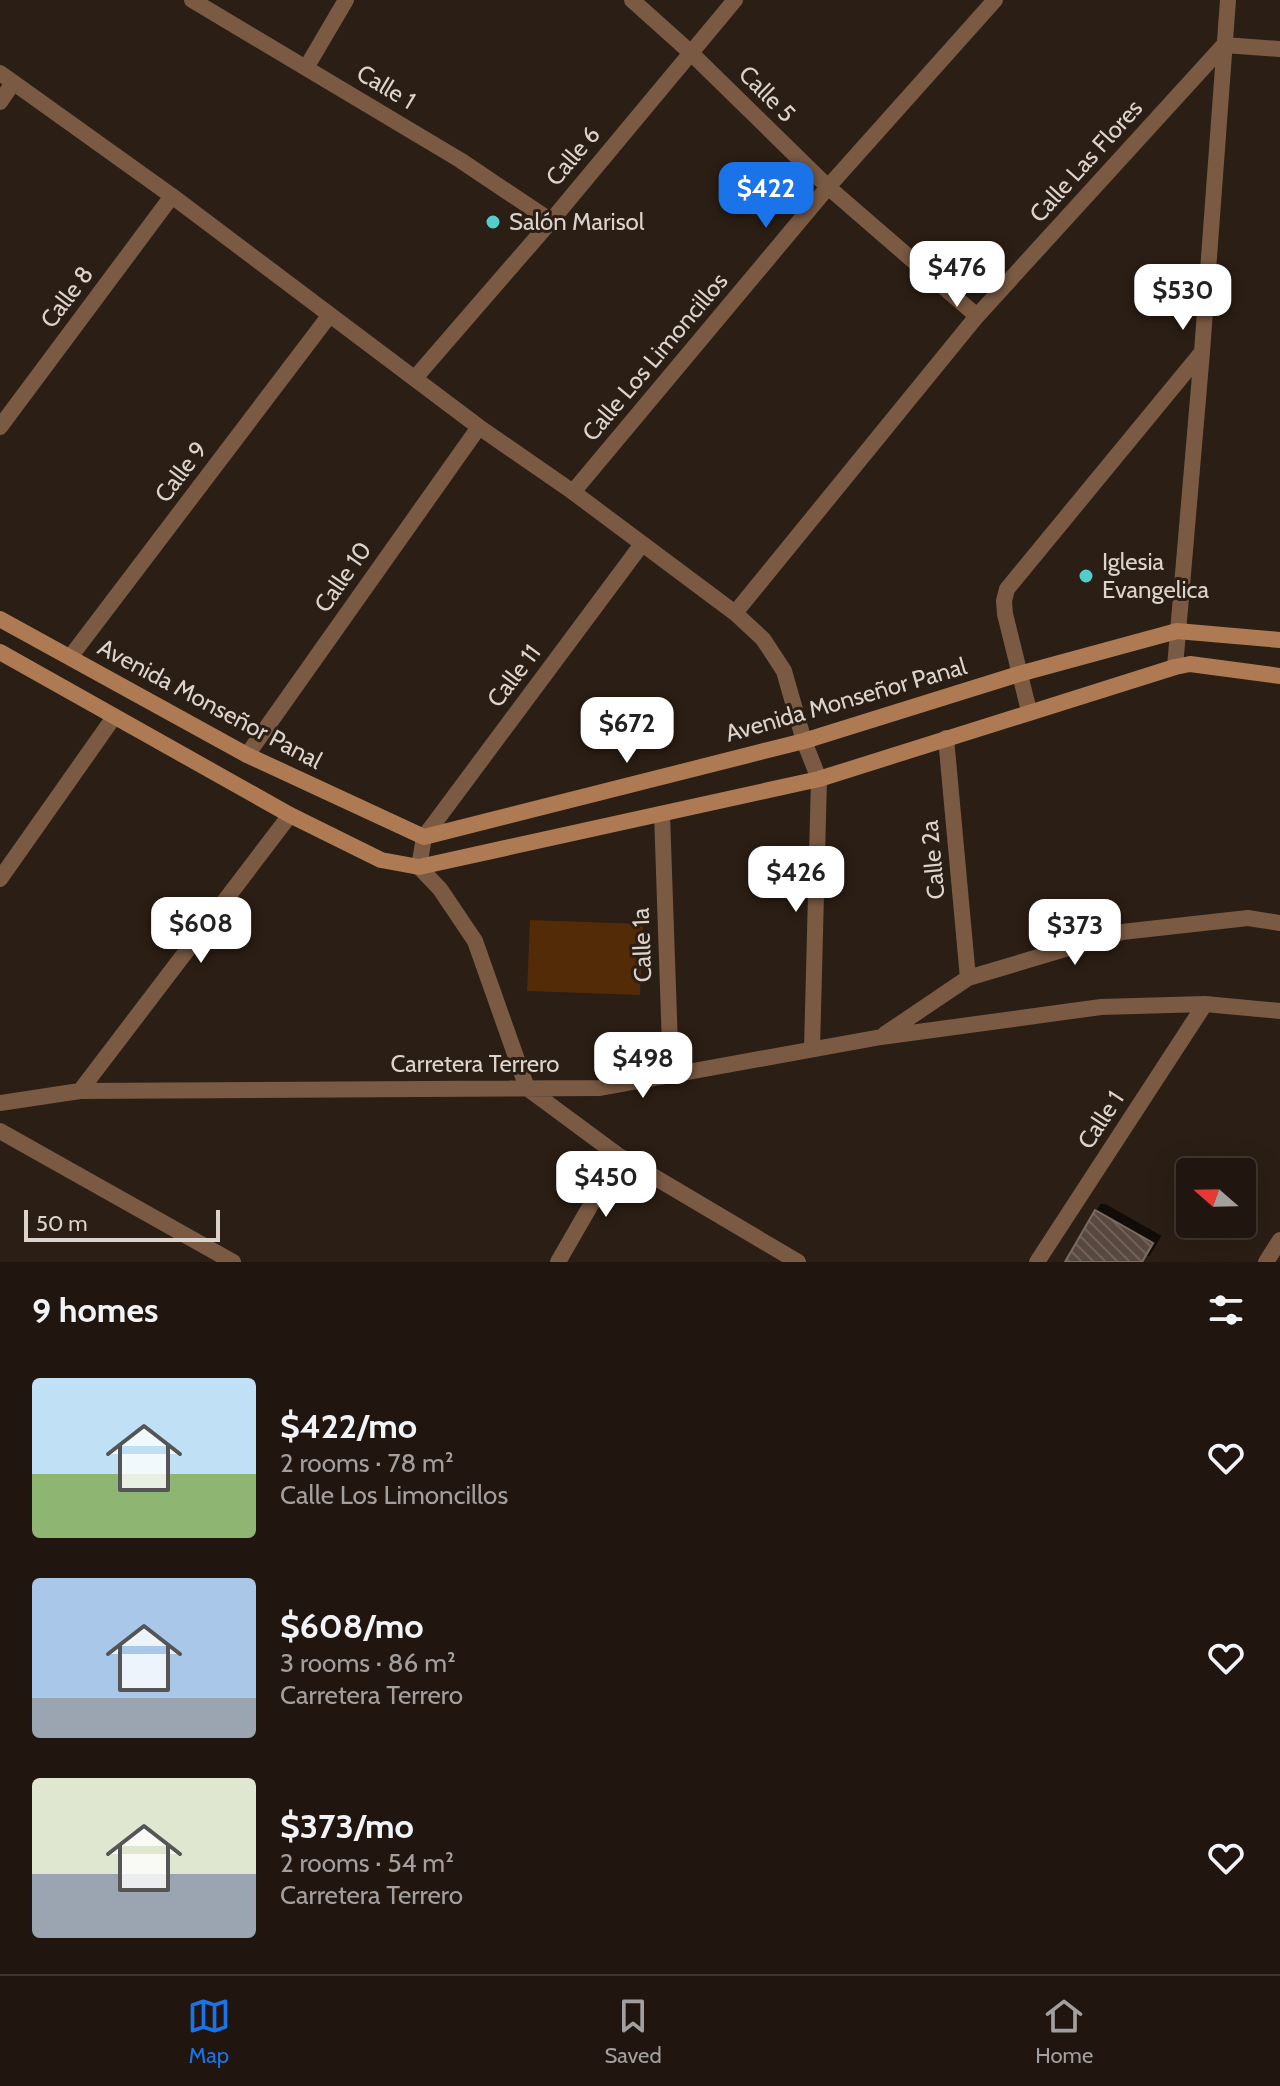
<!DOCTYPE html>
<html lang="en">
<head>
<meta charset="utf-8">
<style>
	:root { --surface:#20160f; --page:#2d231d; --text:#f1f3f6; --muted:#a29f9e; --line:#3d352f; --accent:#1a73e8 }
	body { margin:0; font-family:Cabin,sans-serif; background:var(--page); color:var(--text); height:100vh; display:flex; flex-direction:column; font-size:30px; white-space:nowrap }
	* { box-sizing:border-box; margin:0 }
	p { font-size:26px; color:var(--muted) }
	.icon { flex:none; width:44px; height:44px; fill:none; stroke:currentColor; stroke-width:2; stroke-linecap:round; stroke-linejoin:round }
	.map { position:relative; height:1262px; overflow:hidden }
	.panel { display:flex; flex-direction:column; background:var(--surface); flex:1 }
	.panel>* { flex:none }
	.needle { width:52px; rotate:290deg }
	.tools { position:absolute; left:1176px; top:1158px; display:grid; gap:16px }
	.tools a { display:grid; place-items:center; width:80px; height:80px; border-radius:8px; background:var(--surface); box-shadow:0 8px 32px #0002,0 0 0 2px var(--line); font-size:40px }
	.scale { position:absolute; left:24px; bottom:20px; width:196px; box-sizing:border-box; padding-left:8px; border:4px solid #dcd3cd; border-top:0; font-size:22px; line-height:28px; white-space:nowrap; color:#dcd3cd; -webkit-text-stroke:6px #2b1e14; paint-order:stroke }
	.price { position:absolute; translate:-50% -68px; padding:0 18px; border-radius:16px; background:#fff; color:#222; font-size:26px; line-height:52px; filter:drop-shadow(0 2px 4px #0008) }
	.price::after { content:''; position:absolute; left:50%; top:48px; width:24px; height:18px; margin-left:-12px; background:inherit; clip-path:polygon(0 0,100% 0,50% 100%) }
	.price.on { background:var(--accent); color:#fff }
	ul { padding:0; list-style:none }
	li { display:flex; align-items:center; gap:24px; height:200px; padding:0 32px }
	li span { display:grid; place-items:center; flex:none; width:224px; height:160px; border-radius:8px; color:#555 }
	li>.icon { margin-inline-start:auto }
	span .icon { width:96px; height:96px; fill:#fffc; stroke-width:1 }
	li b { font-size:34px }
	h2 { display:flex; justify-content:space-between; align-items:center; height:96px; padding:0 32px; font-size:34px }
	.tab-bar { display:flex; justify-content:space-around; align-items:center; height:112px; border-top:2px solid var(--line); background:var(--surface); font-size:22px; color:var(--muted) }
	.tab-bar a { display:grid; justify-items:center; gap:4px }
	.tab-bar .on { color:var(--accent) }
	.map>svg:first-child { display:block }
	.pitch { fill:#532b07 }
	.building { fill:url(#building-back-hatch); stroke:#7c6b60; stroke-width:2; filter:url(#shadow) }
	.lines { fill:none; stroke-linecap:round; stroke-linejoin:round }
	.street { stroke:#7b5a43; stroke-width:16 }
	.secondary { stroke:#ae7a53; stroke-width:16 }
	.poi-dot { fill:#53cdcb; stroke:#2b1e14; stroke-width:3 }
	.labels { text-anchor:middle; stroke-width:6; stroke-linejoin:round; paint-order:stroke }
	.street-label { font-size:24px; fill:#dcd3cd; stroke:#2b1e14 }
	.poi-label { font-size:24px; fill:#dcd3cd; stroke:#2b1e14; text-anchor:start }
</style>
</head>
<body>
<div class="map">
<svg width="1280" height="1262" viewBox="0 0 1280 1262">
	<defs>
		<pattern id="building-back-hatch" width="6" height="6" patternUnits="userSpaceOnUse" patternTransform="scale(2)"><rect width="6" height="6" fill="#59493f"/><path d="M-1 5l2 2M0 0l6 6M5-1l2 2" fill="none" stroke="#70625a"/></pattern>
		<filter id="shadow"><feDropShadow dx="7" dy="-7" stdDeviation="0" flood-color="#0009"/></filter>
	</defs>
	<rect width="100%" height="100%" fill="#2b1e14"/>
	<path class="pitch" d="M530,920l113,4 -3,71 -113,-4z"/>
	<path class="building" d="M1095,1210l58,33 -11,19h-77z"/>
	<g class="lines">
		<path class="street" d="M192,0l268,160 91,61
			M632,0l58,52 138,135 149,129
			M306,68l40,-68
			M0,73l172,123 307,231 94,65 162,121 28,26 21,32 20,70 15,38 -7,270
			M0,102l13,-19
			M415,378l136,-157 184,-221
			M0,427l172,-231
			M573,492l255,-305 167,-187
			M642,544l-218,293 -5,30 21,22 35,52 52,147 92,68 179,106
			M735,613l242,-297 247,-271 56,4
			M71,656l258,-340
			M1175,667l27,-315 26,-352
			M1029,711l-24,-97 -1,-13 3,-12 195,-237
			M946,738l22,240
			M247,755l232,-328
			M662,814l9,261
			M0,879l114,-162
			M885,1034l83,-56 154,-46 126,-14 32,5
			M80,1091l210,-276
			M0,1103l80,-12 520,-3 281,-51 220,-30 104,-3 75,7
			M0,1131l233,131
			M558,1262l61,-106
			M1037,1262l168,-258
			M1266,1262l14,-22"/>
		<path class="secondary" d="M0,619l247,136 177,82 380,-96 215,-67 158,-43 103,9
			M0,652l290,163 91,45 38,7 400,-88 356,-112 15,-3 90,12"/>
	</g>
	<g class="poi-dot">
		<circle cx="493" cy="222" r="8"/>
		<circle cx="1086" cy="576" r="8"/>
	</g>
	<g class="labels">
		<g class="street-label">
			<text transform="translate(386 87) rotate(31)" y="8">Calle 1</text>
			<text transform="translate(767 94) rotate(45)" y="8">Calle 5</text>
			<text transform="translate(573 156) rotate(-50)" y="8">Calle 6</text>
			<text transform="translate(1086 161) rotate(-48)" y="8">Calle Las Flores</text>
			<text transform="translate(67 297) rotate(-53)" y="8">Calle 8</text>
			<text transform="translate(655 357) rotate(-50)" y="8">Calle Los Limoncillos</text>
			<text transform="translate(181 472) rotate(-53)" y="8">Calle 9</text>
			<text transform="translate(343 577) rotate(-55)" y="8">Calle 10</text>
			<text transform="translate(514 676) rotate(-53)" y="8">Calle 11</text>
			<text transform="translate(846 700) rotate(-16)" y="8">Avenida Monseñor Panal</text>
			<text transform="translate(210 704) rotate(28)" y="8">Avenida Monseñor Panal</text>
			<text transform="translate(933 860) rotate(-95)" y="8">Calle 2a</text>
			<text transform="translate(642 945) rotate(-92)" y="8">Calle 1a</text>
			<text x="475" y="1072">Carretera Terrero</text>
			<text transform="translate(1101 1120) rotate(-57)" y="8">Calle 1</text>
		</g>
		<g class="poi-label">
			<text x="509" y="230">Salón Marisol</text>
			<text x="1102" y="570">Iglesia<tspan x="1102" dy="28">Evangelica</tspan></text>
		</g>
	</g>
</svg>
<div class="tools">
<a><svg class="needle" viewBox="-14 -14 28 28"><path d="M0-13l5 13h-10z" fill="#e53935"/><path d="M0 13l5-13h-10z" fill="#a29f9e"/></svg></a>
</div>
<div class="scale">50 m</div>
<b class="price on" style="left:766px;top:230px">$422</b>
<b class="price" style="left:957px;top:309px">$476</b>
<b class="price" style="left:1183px;top:332px">$530</b>
<b class="price" style="left:627px;top:765px">$672</b>
<b class="price" style="left:796px;top:914px">$426</b>
<b class="price" style="left:201px;top:965px">$608</b>
<b class="price" style="left:1075px;top:967px">$373</b>
<b class="price" style="left:643px;top:1100px">$498</b>
<b class="price" style="left:606px;top:1219px">$450</b>
</div>
<section class="panel">
<h2>9 homes<svg class="icon" aria-label="filters" viewBox="0 0 24 24"><path d="M4 7h16M4 17h16"/><circle cx="9" cy="7" r="2"/><circle cx="15" cy="17" r="2"/></svg></h2>
<ul>
<li><span style="background:linear-gradient(#bfe0f5 60%,#8fb573 0)"><svg class="icon" aria-label="home" viewBox="0 0 24 24"><path d="M3 11l9-7 9 7M6 9v11h12V9"/></svg></span><div><b>$422/mo</b><p>2 rooms · 78 m²</p><p>Calle Los Limoncillos</p></div><svg class="icon" aria-label="heart" viewBox="0 0 24 24"><path d="M12 20l-8-8c-3-5 5-10 8-4 3-6 11-1 8 4z"/></svg></li>
<li><span style="background:linear-gradient(#a9c7e8 75%,#9aa5b1 0)"><svg class="icon" aria-label="home" viewBox="0 0 24 24"><path d="M3 11l9-7 9 7M6 9v11h12V9"/></svg></span><div><b>$608/mo</b><p>3 rooms · 86 m²</p><p>Carretera Terrero</p></div><svg class="icon" aria-label="heart" viewBox="0 0 24 24"><path d="M12 20l-8-8c-3-5 5-10 8-4 3-6 11-1 8 4z"/></svg></li>
<li><span style="background:linear-gradient(#dfe7d0 60%,#9aa5b1 0)"><svg class="icon" aria-label="home" viewBox="0 0 24 24"><path d="M3 11l9-7 9 7M6 9v11h12V9"/></svg></span><div><b>$373/mo</b><p>2 rooms · 54 m²</p><p>Carretera Terrero</p></div><svg class="icon" aria-label="heart" viewBox="0 0 24 24"><path d="M12 20l-8-8c-3-5 5-10 8-4 3-6 11-1 8 4z"/></svg></li>
</ul>
</section>
<nav class="tab-bar">
<a class="on"><svg class="icon" aria-label="map" viewBox="0 0 24 24"><path d="M3 6l6-2 6 2 6-2v14l-6 2-6-2-6 2zM9 4v14M15 6v14"/></svg>Map</a>
<a><svg class="icon" aria-label="saved" viewBox="0 0 24 24"><path d="M7 4h10v16l-5-4-5 4z"/></svg>Saved</a>
<a><svg class="icon" aria-label="home" viewBox="0 0 24 24"><path d="M3 11l9-7 9 7M6 9v11h12V9"/></svg>Home</a>
</nav>
</body>
</html>
